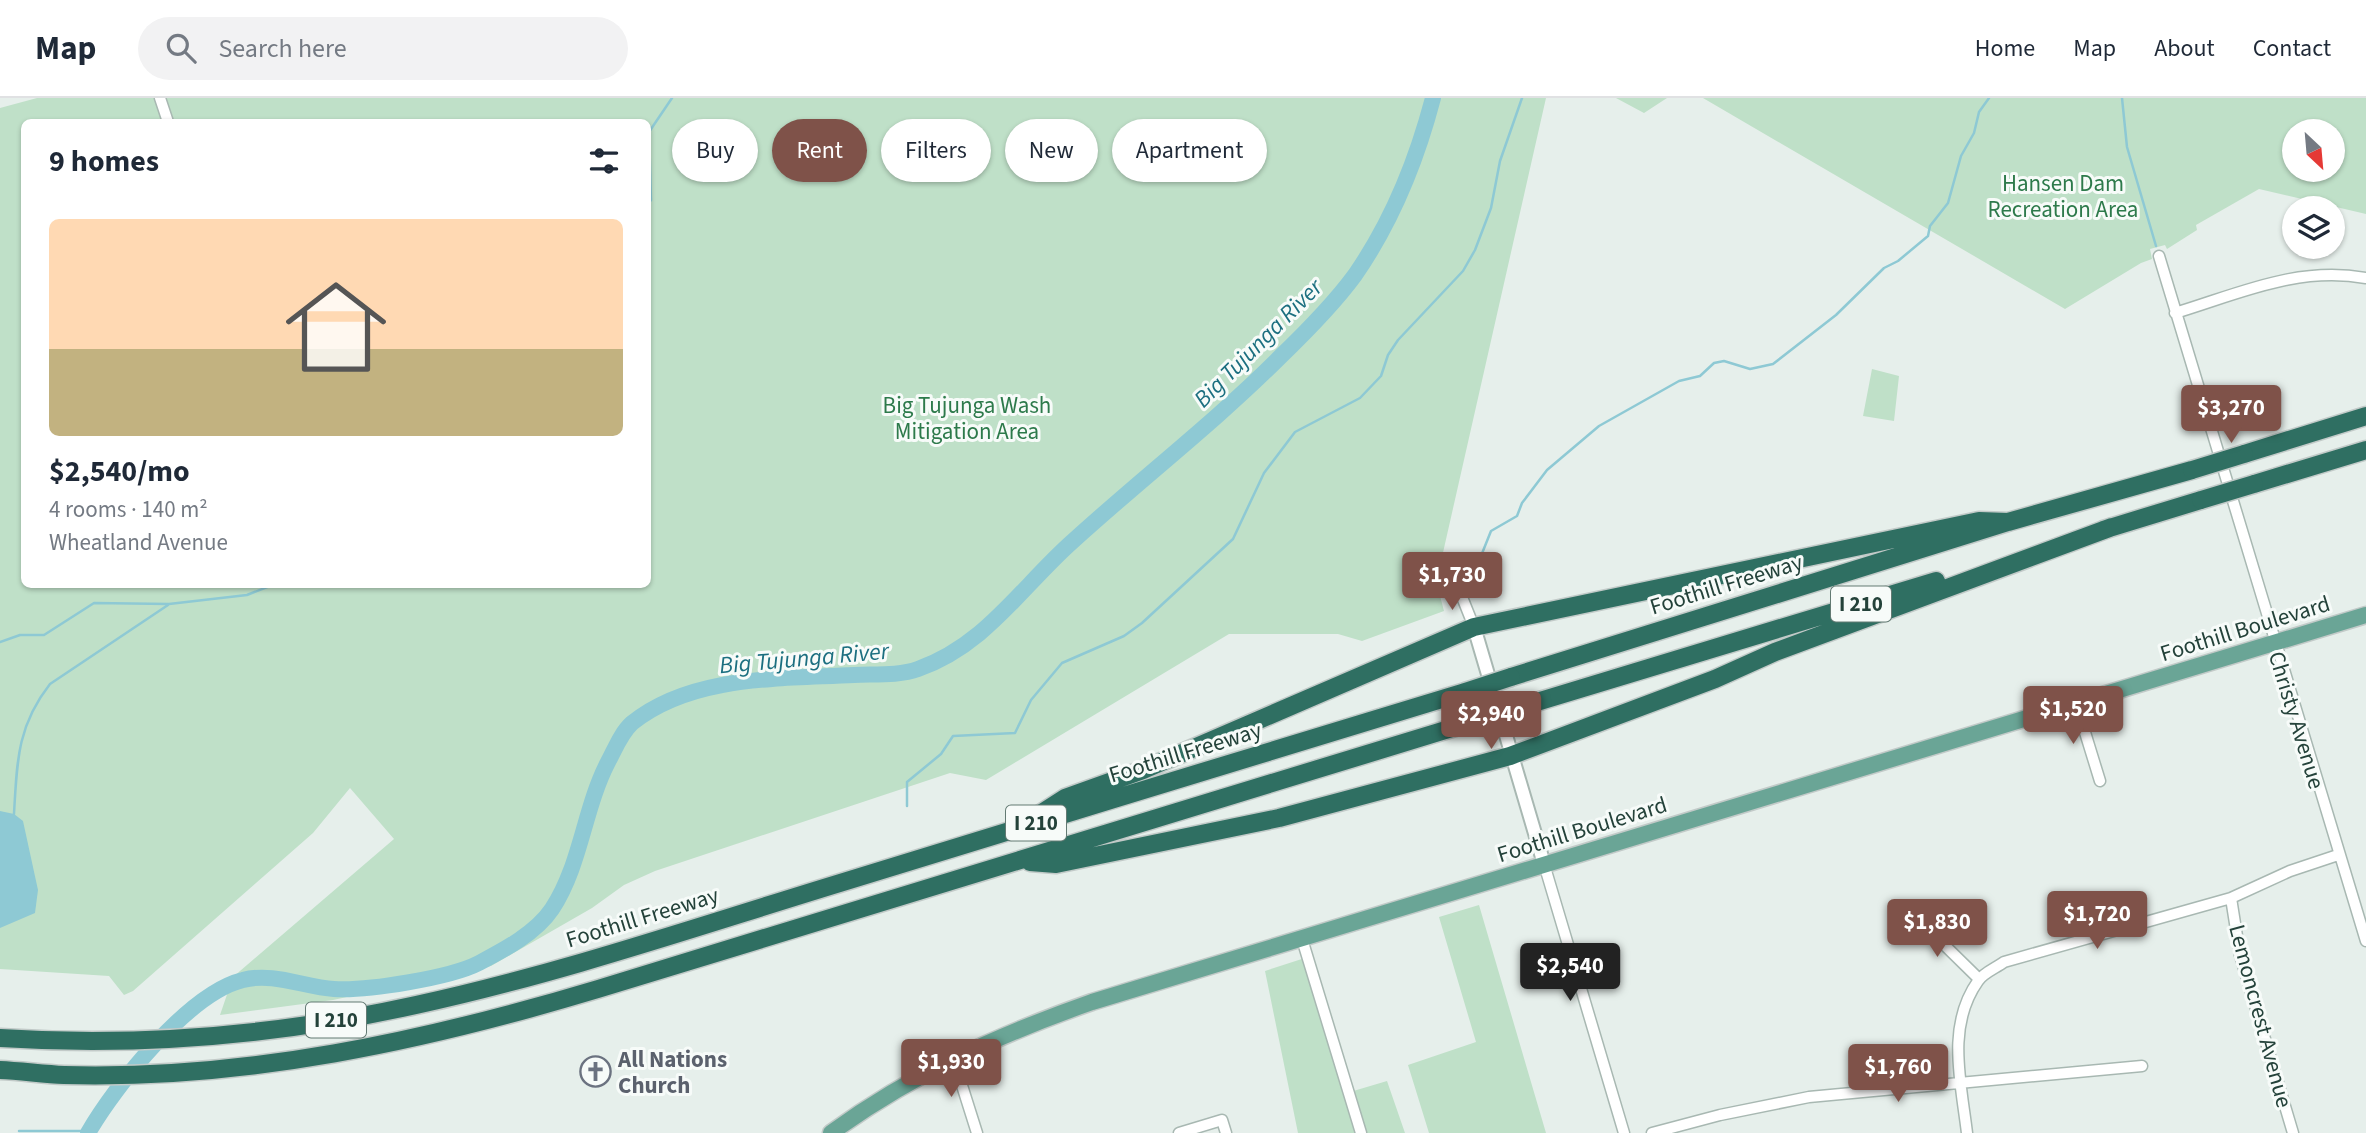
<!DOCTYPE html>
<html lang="en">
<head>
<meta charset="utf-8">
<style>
	:root { --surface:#fff; --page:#f2f2f3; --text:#1f2937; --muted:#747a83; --line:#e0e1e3; --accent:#7f5249 }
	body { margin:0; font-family:"Source Sans 3",sans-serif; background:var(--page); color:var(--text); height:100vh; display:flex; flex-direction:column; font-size:26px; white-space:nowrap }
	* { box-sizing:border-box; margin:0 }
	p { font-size:23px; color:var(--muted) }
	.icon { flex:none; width:38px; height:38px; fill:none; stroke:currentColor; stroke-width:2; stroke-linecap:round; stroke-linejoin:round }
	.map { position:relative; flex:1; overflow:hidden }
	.drawer { position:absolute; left:21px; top:21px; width:630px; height:469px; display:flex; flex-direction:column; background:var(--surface); border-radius:10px; box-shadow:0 2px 5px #0004 }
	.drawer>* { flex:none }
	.top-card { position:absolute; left:672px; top:21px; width:665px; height:63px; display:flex; gap:14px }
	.needle { width:46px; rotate:154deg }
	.tools { position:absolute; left:2282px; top:21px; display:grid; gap:14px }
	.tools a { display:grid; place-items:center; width:63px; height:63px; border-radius:50%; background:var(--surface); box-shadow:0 2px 5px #0004; font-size:35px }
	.price { position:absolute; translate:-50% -60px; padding:0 16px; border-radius:7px; background:var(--accent); color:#fff; font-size:23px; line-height:46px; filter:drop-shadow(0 2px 4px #0008) }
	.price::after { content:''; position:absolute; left:50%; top:42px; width:21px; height:16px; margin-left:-10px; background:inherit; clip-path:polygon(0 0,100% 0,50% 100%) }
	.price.on { background:#222; color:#fff }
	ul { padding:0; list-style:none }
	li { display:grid; align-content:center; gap:14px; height:371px; padding:0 28px }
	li+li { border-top:2px solid var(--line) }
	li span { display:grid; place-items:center; height:217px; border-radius:10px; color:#555 }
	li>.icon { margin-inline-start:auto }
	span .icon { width:126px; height:126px; fill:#fffc; stroke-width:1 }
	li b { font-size:30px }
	h2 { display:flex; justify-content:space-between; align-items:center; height:84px; padding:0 28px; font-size:30px }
	.tag { padding:0 24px; border-radius:32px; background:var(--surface); box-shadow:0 2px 5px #0004; font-size:24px; line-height:63px }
	.tag.on { background:var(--accent); color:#fff }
	header { display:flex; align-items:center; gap:42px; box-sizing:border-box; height:98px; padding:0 35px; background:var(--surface); border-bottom:2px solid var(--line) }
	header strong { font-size:33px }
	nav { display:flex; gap:38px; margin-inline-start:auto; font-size:24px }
	.search { width:490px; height:63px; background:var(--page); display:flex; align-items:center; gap:18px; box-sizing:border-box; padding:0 24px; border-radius:38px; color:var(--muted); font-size:26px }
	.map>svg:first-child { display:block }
	.green { fill:#bfe0c8; fill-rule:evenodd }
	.water { fill:#8ec9d4 }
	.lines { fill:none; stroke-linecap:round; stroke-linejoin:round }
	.stream { stroke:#8ec9d4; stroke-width:2.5 }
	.river { stroke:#8ec9d4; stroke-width:16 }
	.minor-casing { stroke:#a8b8b2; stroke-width:13 }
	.tertiary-casing { stroke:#a8b8b2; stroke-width:16 }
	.primary-casing { stroke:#c2cac8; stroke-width:19 }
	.motorway-casing { stroke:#c2cac8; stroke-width:21 }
	.minor { stroke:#fff; stroke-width:10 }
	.tertiary { stroke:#fff; stroke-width:12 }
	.primary { stroke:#6aa596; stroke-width:16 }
	.motorway { stroke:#2f6f62; stroke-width:18 }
	.motorway-bridge-casing { stroke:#c2cac8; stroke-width:21; stroke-linecap:butt }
	.motorway-bridge { stroke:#2f6f62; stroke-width:18 }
	.labels { text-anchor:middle; stroke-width:6; stroke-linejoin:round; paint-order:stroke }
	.shield { fill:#f7fbf9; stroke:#637a73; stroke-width:2 }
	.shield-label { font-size:21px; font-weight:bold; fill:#24423a }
	.park-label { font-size:23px; fill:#2d7a4b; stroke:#f7fbf9 }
	.street-label { font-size:23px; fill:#24423a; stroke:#f7fbf9 }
	.worship-label { font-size:23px; font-weight:bold; fill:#5b616d; stroke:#f7fbf9; text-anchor:start }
	.water-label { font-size:24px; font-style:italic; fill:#1c6f80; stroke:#f7fbf9 }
</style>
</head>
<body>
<header>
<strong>Map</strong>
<div class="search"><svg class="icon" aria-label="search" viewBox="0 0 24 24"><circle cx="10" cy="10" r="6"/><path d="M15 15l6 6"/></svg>Search here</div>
<nav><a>Home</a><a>Map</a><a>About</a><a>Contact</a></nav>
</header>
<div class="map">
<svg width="2366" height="1035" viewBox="0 0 2366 1035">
	<rect width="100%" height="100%" fill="#e6efeb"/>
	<path class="green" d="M37,0h1509l-104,459 9,31 -12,4 5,19 -82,30 -24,-7h-109l-243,146 -36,-7 -295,98 -31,14 -32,23 -101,58 -158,34 -113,15 13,-38 161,-138 -44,-51 -37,45 -180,158 -9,4 -15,-19 -109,-7v-861zM24,24h624v462h-624z
		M1616,0h51l-23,15z
		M1703,0h663v116l-107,-25 -63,36 1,5 -30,19 -2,-4 -15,4 2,10 -11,4 -76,46zM2294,33h39v39h-39z
		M1872,271l27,7 -5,45 -31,-5z
		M1479,807l67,228h-117l-21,-68 68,-23 -37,-125z
		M1308,859l42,135 37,-11 18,52h-107l-33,-162z"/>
	<path class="water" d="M0,713l14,3 9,7 15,69 -3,23 -35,15z"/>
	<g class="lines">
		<path class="stream" d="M2122,0l5,49 29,99
			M648,106l3,-4 -2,-68 23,-34
			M1475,476l7,-9 -1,-9 10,-25 26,-15 5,-13 25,-33 52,-44 80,-45 21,-5 14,-13 10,-2 26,8 23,-5 63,-49 48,-47 14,-7 30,-25 2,-10 18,-23 13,-47 13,-23 5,-21 10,-14
			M0,544l20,-7h24l50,-32 75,1 78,-9 28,-11
			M907,708v-24l34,-28 12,-18 62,-3 16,-33 31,-37 62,-27 18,-13 91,-84 31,-66 31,-41 65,-34 21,-22 7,-21 10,-15 65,-69 12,-21 16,-42 9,-47 22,-63
			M14,716c3,-52 3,-88 36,-130l118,-79
			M19,1033h71"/>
		<path class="river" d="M88,1035c27,-47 101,-140 155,-153 30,-8 61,7 91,9 33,2 116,-11 145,-26 25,-13 57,-30 73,-54 29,-44 32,-101 56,-147 7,-13 13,-29 24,-39 60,-48 148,-44 222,-48 20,-1 45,1 64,-6 68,-24 103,-82 155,-128 68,-62 142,-119 207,-184 27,-26 53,-52 75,-82 36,-52 62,-116 78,-177"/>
		<defs>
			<path id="minor" d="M160,0l8,24
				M2159,158l207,685
				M2175,215c66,-20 122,-47 191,-35
				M1453,486l9,13 12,30
				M2076,605l24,78
				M1544,766l80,269
				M2231,800l9,57 53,178
				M1897,835l29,-6 53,52
				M1302,841l59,194
				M953,959l24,76
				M1179,1035l43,-13 4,13
				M1652,1035l68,-18 89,-18 333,-31
				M1967,1035c-6,-51 -21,-107 11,-152 5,-8 18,-13 26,-19l227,-64 59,-27 48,-16"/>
			<path id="tertiary" d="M1474,529l70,237"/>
			<path id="primary" d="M831,1035c81,-59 167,-98 261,-131l1274,-387"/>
			<path id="motorway" d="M2244,356l122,-38
				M2254,386l112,-34
				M2103,432l98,-30
				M1511,579l497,-155 184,-52
				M1520,609l416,-126
				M1037,718l28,-18 78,-28 331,-143 505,-106 29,1
				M1030,764l26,2 223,-46 231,-62 205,-77 60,-27 337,-125
				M0,940c139,9 280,-3 416,-33 143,-31 283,-79 424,-122 208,-64 417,-128 625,-191
				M0,972c21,1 43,4 64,5 182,5 361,-34 534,-86l877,-268"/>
		</defs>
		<use href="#minor" class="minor-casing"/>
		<use href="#tertiary" class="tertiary-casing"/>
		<use href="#primary" class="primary-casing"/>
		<use href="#motorway" class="motorway-casing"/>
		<use href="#minor" class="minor"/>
		<use href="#tertiary" class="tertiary"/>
		<use href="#primary" class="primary"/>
		<use href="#motorway" class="motorway"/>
		<defs>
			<path id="motorway-bridge" d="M2192,372l52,-16
				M2201,402l53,-16
				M1465,594l46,-15
				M1475,623l45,-14"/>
		</defs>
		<use href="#motorway-bridge" class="motorway-bridge-casing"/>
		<use href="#motorway-bridge" class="motorway-bridge"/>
	</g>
	<defs>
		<symbol id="church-ring" viewBox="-11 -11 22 22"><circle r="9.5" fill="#f7fbf9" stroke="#6b7280" stroke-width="1.5"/><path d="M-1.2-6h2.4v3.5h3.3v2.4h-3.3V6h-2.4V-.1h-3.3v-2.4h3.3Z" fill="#6b7280"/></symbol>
	</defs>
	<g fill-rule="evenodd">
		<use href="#church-ring" x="578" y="956" width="35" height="35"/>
	</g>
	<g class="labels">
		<g class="shield">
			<rect x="1831" y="488.5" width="60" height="35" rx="5"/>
			<rect x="1006" y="707.5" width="60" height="35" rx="5"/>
			<rect x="306" y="904.5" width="60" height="35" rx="5"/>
		</g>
		<g class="shield-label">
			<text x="1861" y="513">I 210</text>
			<text x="1036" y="732">I 210</text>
			<text x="336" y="929">I 210</text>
		</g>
		<g class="park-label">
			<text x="2063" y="93">Hansen Dam<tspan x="2063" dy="26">Recreation Area</tspan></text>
			<text x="967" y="315">Big Tujunga Wash<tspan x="967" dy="26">Mitigation Area</tspan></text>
		</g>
		<g class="street-label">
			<text transform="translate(1726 486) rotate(-17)" y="8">Foothill Freeway</text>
			<text transform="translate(2245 530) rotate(-17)" y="8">Foothill Boulevard</text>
			<text transform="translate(2297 622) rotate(73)" y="8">Christy Avenue</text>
			<text transform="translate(1185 654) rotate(-17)" y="8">Foothill Freeway</text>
			<text transform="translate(1582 731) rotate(-17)" y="8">Foothill Boulevard</text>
			<text transform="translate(642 819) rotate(-17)" y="8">Foothill Freeway</text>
			<text transform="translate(2261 918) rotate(75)" y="8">Lemoncrest Avenue</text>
		</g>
		<g class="worship-label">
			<text x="618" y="969">All Nations<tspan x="618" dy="26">Church</tspan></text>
		</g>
		<g class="water-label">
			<text transform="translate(1258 245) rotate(-45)" y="8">Big Tujunga River</text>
			<text transform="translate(804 560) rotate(-5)" y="8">Big Tujunga River</text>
		</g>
	</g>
</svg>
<div class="tools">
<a><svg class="needle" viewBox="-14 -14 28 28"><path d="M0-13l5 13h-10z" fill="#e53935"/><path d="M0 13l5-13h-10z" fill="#747a83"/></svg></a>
<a><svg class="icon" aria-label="layers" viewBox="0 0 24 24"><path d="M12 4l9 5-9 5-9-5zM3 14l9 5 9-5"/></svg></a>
</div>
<b class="price" style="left:2231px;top:347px">$3,270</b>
<b class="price" style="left:1452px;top:514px">$1,730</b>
<b class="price" style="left:2073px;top:648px">$1,520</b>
<b class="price" style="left:1491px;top:653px">$2,940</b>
<b class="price" style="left:2097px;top:853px">$1,720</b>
<b class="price" style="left:1937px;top:861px">$1,830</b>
<b class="price on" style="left:1570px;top:905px">$2,540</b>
<b class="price" style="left:951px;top:1001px">$1,930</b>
<b class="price" style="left:1898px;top:1006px">$1,760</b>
<div class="top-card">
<a class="tag">Buy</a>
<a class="tag on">Rent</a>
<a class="tag">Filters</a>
<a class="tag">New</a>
<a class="tag">Apartment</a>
</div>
<section class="drawer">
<h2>9 homes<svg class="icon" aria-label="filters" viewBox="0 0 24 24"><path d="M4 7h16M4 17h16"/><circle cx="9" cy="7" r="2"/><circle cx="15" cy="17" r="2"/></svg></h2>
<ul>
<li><span style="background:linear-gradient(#ffd9b3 60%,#c2b280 0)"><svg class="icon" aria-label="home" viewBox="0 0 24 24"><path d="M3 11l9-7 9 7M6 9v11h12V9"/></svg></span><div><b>$2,540/mo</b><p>4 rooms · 140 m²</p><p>Wheatland Avenue</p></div></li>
</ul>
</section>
</div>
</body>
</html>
